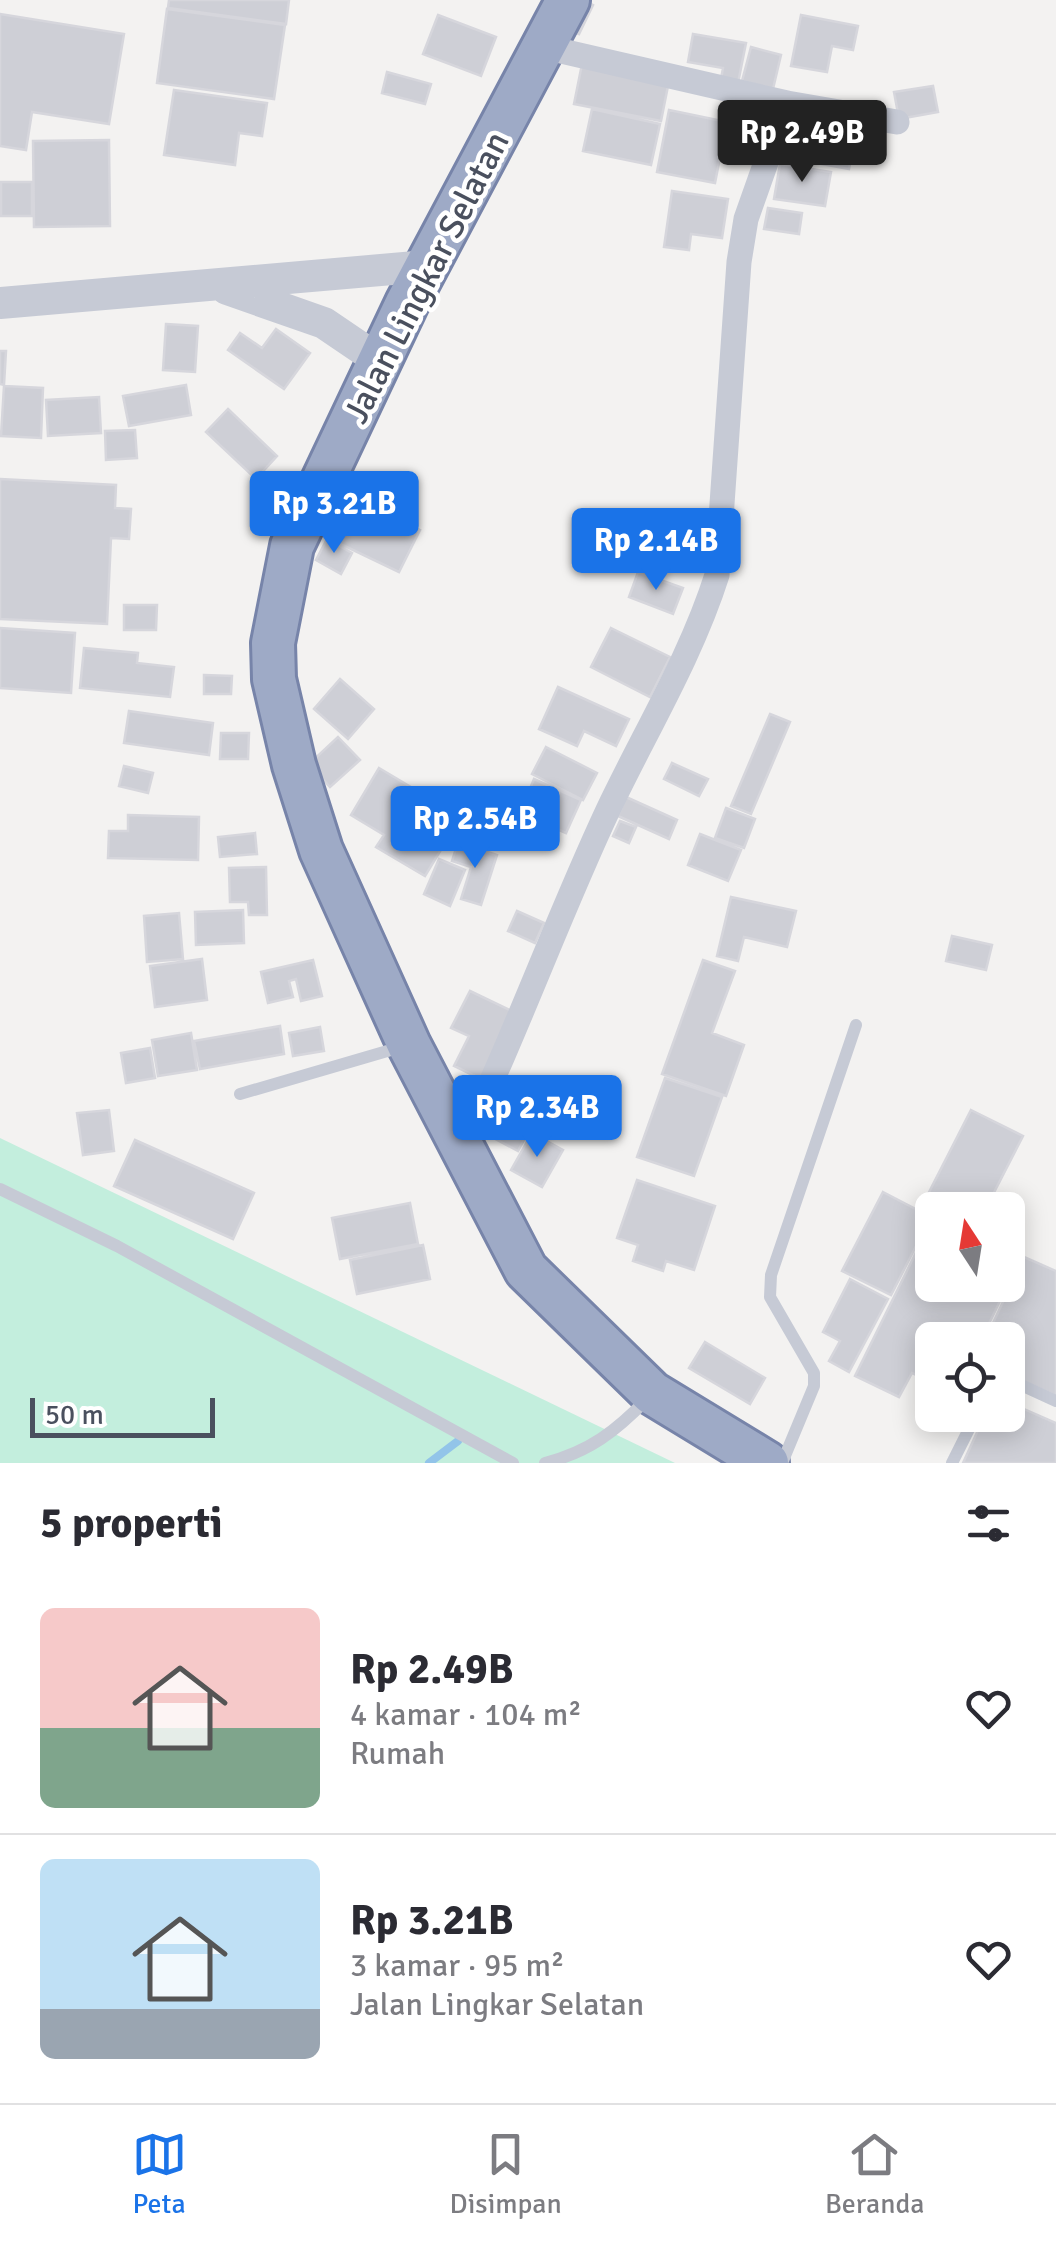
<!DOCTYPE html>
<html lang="id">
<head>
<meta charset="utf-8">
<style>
	:root { --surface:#fff; --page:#f7f7f7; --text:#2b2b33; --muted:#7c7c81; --line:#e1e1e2; --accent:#1a73e8 }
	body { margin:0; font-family:Signika,sans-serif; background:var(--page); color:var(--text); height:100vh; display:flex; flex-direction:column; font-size:38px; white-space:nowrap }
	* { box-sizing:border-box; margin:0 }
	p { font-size:32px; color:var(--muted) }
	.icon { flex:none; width:55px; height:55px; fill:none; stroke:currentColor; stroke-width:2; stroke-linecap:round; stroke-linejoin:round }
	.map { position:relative; height:1463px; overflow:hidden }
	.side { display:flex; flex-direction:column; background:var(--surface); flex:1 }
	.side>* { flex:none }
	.needle { width:65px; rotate:348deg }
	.buttons { position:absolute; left:915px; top:1192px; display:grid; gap:20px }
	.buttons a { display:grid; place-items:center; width:110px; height:110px; border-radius:15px; background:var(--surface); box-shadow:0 5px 25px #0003; font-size:50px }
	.scale { position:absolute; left:30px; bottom:25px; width:185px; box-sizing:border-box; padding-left:10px; border:5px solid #4a505e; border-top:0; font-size:28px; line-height:35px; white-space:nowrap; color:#4a505e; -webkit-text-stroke:8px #fff; paint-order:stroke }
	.price { position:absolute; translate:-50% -85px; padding:0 22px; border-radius:10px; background:var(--accent); color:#fff; font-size:32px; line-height:65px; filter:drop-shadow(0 2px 5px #0008) }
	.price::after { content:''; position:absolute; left:50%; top:60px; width:30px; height:22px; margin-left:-15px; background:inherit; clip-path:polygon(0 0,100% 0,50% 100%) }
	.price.current { background:#222; color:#fff }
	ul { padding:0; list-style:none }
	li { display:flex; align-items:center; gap:30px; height:250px; padding:0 40px }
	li+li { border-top:2px solid var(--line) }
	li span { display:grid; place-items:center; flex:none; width:280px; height:200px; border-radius:15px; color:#555 }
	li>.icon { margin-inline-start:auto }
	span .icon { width:120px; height:120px; fill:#fffc; stroke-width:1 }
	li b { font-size:42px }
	h2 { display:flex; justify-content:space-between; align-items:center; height:120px; padding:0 40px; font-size:42px }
	.dock { display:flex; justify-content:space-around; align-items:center; height:140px; border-top:2px solid var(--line); background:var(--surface); font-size:28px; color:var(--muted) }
	.dock a { display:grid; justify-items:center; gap:5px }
	.dock .current { color:var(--accent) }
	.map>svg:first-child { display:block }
	.green { fill:#c3eedd }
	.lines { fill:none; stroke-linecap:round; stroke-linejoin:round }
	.stream { stroke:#92c4e9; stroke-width:8 }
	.building { fill:#cecfd6; stroke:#d6d6dc; stroke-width:2.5 }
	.trunk-casing { stroke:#7784a9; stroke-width:48 }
	.service { stroke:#c6cad5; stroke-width:12 }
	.minor { stroke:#c6cad5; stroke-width:25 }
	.tertiary { stroke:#c6cad5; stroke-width:32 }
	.trunk { stroke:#9eaac6; stroke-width:42 }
	.labels { text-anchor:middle; stroke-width:9; stroke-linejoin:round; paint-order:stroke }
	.street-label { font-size:35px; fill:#4a505e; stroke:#fff }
</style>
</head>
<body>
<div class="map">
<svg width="1056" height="1463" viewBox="0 0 1056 1463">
	<rect width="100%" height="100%" fill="#f3f2f1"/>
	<path class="green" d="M0,1138l675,325h-675z"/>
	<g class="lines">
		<path class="stream" d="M429,1463l29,-22"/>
	</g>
	<path class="building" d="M169,0h120l-3,24 -118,-16z
		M583,0l10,5 -14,29 -16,-7z
		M167,9l118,16 -11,74 -117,-16z
		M0,14l124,20 -15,90 -77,-12 -6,38 -26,-4z
		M438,15l58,22 -15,39 -58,-22z
		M801,15l57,11 -5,24 -21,-4 -5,26 -36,-6z
		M693,34l53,9 -8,40 -17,-4 2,-11 -35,-6z
		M751,47l30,8 -8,34 -31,-8z
		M582,64l87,17 -8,40 -87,-17z
		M387,72l44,12 -6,20 -43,-11z
		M933,86l5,26 -39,7 -5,-27z
		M174,90l93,13 -5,33 -23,-3 -4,32 -71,-10z
		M592,109l68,15 -9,41 -68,-14z
		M731,109l27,4 -6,47 -27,-4z
		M669,110l58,12 -12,61 -58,-11z
		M786,120l70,13 -7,36 -70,-13z
		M109,140l1,86 -76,1 -1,-86z
		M780,164l51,8 -6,34 -51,-7z
		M1,182h31v34h-31z
		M672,191l56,8 -6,39 -31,-4 -2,16 -25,-3z
		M768,208l34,5 -3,21 -35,-5z
		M166,324l32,2 -3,46 -32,-2z
		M276,329l34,24 -26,36 -56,-39 12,-17 22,15z
		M0,351h6l-2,34 -4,-1z
		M186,385l5,30 -62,11 -6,-30z
		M4,386l39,2 -2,50 -40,-2z
		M99,397l2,36 -53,3 -2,-36z
		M228,409l49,47 -21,23 -50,-47z
		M135,430l2,28 -31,2 -1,-29z
		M0,479l116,6 -1,23 16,1 -2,30 -18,-1 -4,86 -107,-5z
		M366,504l54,26 -21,42 -65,-31 14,-28 11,5z
		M327,539l25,14 -11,21 -25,-14z
		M638,572l45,16 -10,26 -44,-17z
		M124,605h33l-1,25h-32z
		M0,628l75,5 -4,60 -71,-5z
		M611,628l59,29 -20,40 -59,-30z
		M84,648l54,5 -1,10 37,4 -4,30 -90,-9z
		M204,675l28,1 -1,18h-27z
		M340,679l34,30 -26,30 -34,-30z
		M558,687l71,32 -13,27 -32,-15 -7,15 -38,-17z
		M129,711l84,12 -4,32 -85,-12z
		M770,714l20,8 -39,92 -20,-8z
		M221,733h28l-1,26h-28z
		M338,737l22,23 -30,27 -21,-23z
		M546,747l51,26 -14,27 -51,-26z
		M672,763l36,16 -9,17 -35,-17z
		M124,766l29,7 -5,20 -29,-7z
		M379,768l82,49 -36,59 -49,-29 8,-12 -33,-20z
		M534,779l47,21 -15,33 -46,-20z
		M626,797l51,23 -8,19 -51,-23z
		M726,808l29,11 -11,29 -29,-10z
		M128,815l71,2 -1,43 -90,-2 1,-27h19z
		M620,821l16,6 -7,16 -16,-7z
		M255,833l2,21 -37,3 -2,-20z
		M700,834l41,16 -13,31 -40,-16z
		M458,842l39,13 -16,50 -20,-6 10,-32 -19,-6z
		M439,859l26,11 -15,36 -26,-12z
		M266,867l1,48h-18l-1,-13h-18l-1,-34z
		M731,897l65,14 -9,36 -43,-10 -6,24 -21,-5z
		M243,910l1,33 -48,2 -1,-33z
		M517,911l27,12 -9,20 -27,-12z
		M179,913l4,46 -36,3 -3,-46z
		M952,936l40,9 -6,25 -40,-9z
		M202,959l5,41 -52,7 -5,-41z
		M313,960l9,36 -21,5 -5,-22 -7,2 4,16 -25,6 -7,-31z
		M703,960l32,11 -23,62 32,12 -18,51 -64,-22z
		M470,991l46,22 -33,67 -29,-14 15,-30 -18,-8z
		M280,1026l4,28 -84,15 -6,-28z
		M320,1027l4,24 -31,5 -4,-23z
		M191,1033l6,37 -39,6 -6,-36z
		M150,1048l5,30 -29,5 -5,-30z
		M665,1078l57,19 -28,79 -57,-19z
		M514,1083l31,17 -27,51 -32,-17z
		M109,1110l5,41 -31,4 -6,-42z
		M971,1110l52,26 -38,74h-41l-19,-10z
		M532,1133l31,17 -21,37 -31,-17z
		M135,1140l119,53 -21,46 -119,-53z
		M637,1180l78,26 -21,64 -28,-9 -3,10 -30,-10 5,-16 -21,-7z
		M883,1192l48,25 -40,78 -49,-24z
		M410,1203l8,41 -78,15 -8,-41z
		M932,1220v65h76v-32l12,7 -39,80h-49v43l-20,-10 -13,24 -44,-21z
		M423,1245l7,34 -73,15 -7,-34z
		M1024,1257l32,14v125l-48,-22v-34h-23z
		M850,1279l38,20 -39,73 -20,-11 11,-20 -17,-9z
		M705,1342l60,36 -15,26 -61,-36z
		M1008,1402l48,21v40h-93l22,-48h23z"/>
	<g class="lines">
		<defs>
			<path id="trunk" d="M568,0l-161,303 -115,243 -19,97 1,36 20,86 27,85 88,195 117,225 126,123 115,70"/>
		</defs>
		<use href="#trunk" class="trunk-casing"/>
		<path class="service" d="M240,1094l161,-47
			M0,1189l117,57 396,217
			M1008,1386l11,-2 37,17
			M545,1463c44,-11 71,-32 102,-64
			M782,1463l32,-77v-13l-44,-76 1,-22 85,-250
			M952,1463l24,-48"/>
		<path class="minor" d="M787,103l110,19
			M461,1147c54,-110 95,-226 147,-337 37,-78 83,-153 109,-235l22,-313 7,-43 41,-116 -243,-56"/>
		<path class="tertiary" d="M227,289l97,34 56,38
			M0,303l427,-37"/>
		<use href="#trunk" class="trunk"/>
	</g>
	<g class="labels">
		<g class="street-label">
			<text transform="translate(426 277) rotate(-63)" y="12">Jalan Lingkar Selatan</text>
		</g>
	</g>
</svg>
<div class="buttons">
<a><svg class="needle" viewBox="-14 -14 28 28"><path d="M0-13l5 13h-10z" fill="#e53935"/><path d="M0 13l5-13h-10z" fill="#7c7c81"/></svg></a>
<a><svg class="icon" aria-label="locate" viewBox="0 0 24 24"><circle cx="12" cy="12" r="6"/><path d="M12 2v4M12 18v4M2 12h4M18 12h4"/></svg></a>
</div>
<div class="scale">50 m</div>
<b class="price current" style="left:802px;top:185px">Rp 2.49B</b>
<b class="price" style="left:334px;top:556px">Rp 3.21B</b>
<b class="price" style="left:656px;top:593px">Rp 2.14B</b>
<b class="price" style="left:475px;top:871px">Rp 2.54B</b>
<b class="price" style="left:537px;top:1160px">Rp 2.34B</b>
</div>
<section class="side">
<h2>5 properti<svg class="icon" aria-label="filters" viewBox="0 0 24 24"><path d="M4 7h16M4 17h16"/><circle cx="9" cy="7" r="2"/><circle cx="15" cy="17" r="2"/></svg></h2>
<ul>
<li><span style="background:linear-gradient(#f6c9c9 60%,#7fa58c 0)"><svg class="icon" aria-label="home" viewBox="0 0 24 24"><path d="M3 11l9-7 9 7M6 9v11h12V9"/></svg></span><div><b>Rp 2.49B</b><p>4 kamar · 104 m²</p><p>Rumah</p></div><svg class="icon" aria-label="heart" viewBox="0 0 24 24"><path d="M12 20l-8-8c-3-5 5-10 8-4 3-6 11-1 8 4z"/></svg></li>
<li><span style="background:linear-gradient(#bfe0f5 75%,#9aa5b1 0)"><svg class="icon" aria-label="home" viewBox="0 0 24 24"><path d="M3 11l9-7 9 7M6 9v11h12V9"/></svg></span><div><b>Rp 3.21B</b><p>3 kamar · 95 m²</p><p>Jalan Lingkar Selatan</p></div><svg class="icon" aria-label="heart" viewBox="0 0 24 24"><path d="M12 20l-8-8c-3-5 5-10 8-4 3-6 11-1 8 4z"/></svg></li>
</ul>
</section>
<nav class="dock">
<a class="current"><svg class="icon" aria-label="map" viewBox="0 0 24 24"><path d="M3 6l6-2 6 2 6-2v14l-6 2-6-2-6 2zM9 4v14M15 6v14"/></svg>Peta</a>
<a><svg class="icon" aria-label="saved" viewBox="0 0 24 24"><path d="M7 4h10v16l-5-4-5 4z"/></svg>Disimpan</a>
<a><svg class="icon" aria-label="home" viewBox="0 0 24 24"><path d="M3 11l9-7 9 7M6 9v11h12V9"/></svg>Beranda</a>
</nav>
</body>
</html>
